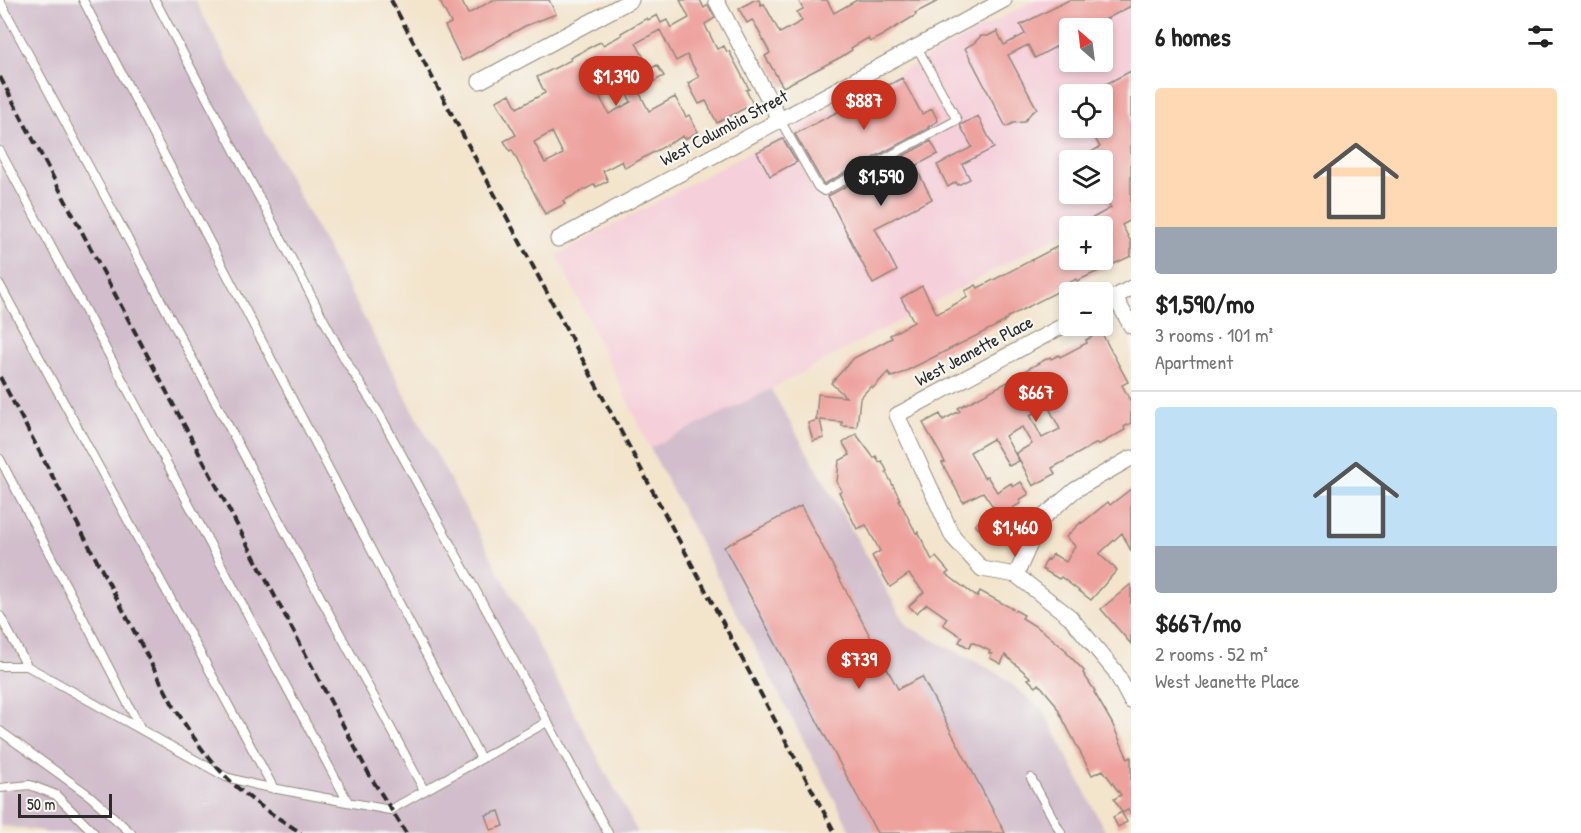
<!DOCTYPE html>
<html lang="en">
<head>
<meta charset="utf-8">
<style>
	:root { --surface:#fff; --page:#f2f2f2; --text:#222; --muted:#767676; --line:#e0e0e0; --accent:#c8321e }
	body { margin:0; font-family:"Patrick Hand",sans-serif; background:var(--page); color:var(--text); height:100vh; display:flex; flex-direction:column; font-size:22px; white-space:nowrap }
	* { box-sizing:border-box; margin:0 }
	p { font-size:20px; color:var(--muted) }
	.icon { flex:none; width:33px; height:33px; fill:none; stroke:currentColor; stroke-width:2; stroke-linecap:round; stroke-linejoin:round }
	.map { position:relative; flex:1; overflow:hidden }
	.sheet { display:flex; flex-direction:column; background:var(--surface); width:450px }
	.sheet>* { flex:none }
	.needle { width:39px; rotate:332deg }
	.controls { position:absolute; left:1059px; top:18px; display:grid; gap:12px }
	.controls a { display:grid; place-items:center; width:54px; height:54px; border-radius:6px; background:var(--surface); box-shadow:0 3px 9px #0003; font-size:30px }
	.scale { position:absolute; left:18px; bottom:15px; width:94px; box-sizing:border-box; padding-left:6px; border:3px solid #2b2b2b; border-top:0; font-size:16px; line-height:21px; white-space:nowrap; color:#2b2b2b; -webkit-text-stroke:4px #f6f6f2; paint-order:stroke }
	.price { position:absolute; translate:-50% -51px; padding:0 14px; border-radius:21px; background:var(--accent); color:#fff; font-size:20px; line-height:39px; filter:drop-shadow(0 2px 3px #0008) }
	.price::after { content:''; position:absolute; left:50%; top:36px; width:18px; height:14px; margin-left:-9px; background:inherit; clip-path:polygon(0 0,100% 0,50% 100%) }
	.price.active { background:#222; color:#fff }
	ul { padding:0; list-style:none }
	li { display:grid; align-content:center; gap:12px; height:318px; padding:0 24px }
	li+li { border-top:2px solid var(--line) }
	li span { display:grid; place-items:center; height:186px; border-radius:6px; color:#555 }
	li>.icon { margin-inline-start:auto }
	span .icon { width:108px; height:108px; fill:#fffc; stroke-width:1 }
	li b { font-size:26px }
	h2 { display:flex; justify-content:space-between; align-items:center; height:72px; padding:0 24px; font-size:26px }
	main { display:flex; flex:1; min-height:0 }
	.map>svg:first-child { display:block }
	.built { fill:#f5cfd9; fill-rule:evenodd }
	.industrial { fill:#d1bdcb }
	.building { fill:#eea29e; fill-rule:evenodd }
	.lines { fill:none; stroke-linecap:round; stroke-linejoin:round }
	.lane-casing { stroke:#8f887c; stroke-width:10 }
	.street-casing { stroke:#8f887c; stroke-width:17 }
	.lane { stroke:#fff; stroke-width:8 }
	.street { stroke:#fff; stroke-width:15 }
	.rail { stroke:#2b2b2b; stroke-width:4; stroke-dasharray:9 4.5; stroke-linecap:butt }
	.labels { text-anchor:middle; stroke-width:4.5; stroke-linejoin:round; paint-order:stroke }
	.street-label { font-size:18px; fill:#2b2b2b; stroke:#f6f6f2 }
</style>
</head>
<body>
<main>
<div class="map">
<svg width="1131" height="833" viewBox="0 0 1131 833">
	<rect width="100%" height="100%" fill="#f6f6f2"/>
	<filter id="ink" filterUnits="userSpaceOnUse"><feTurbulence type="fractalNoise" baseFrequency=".0167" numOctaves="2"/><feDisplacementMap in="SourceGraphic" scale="12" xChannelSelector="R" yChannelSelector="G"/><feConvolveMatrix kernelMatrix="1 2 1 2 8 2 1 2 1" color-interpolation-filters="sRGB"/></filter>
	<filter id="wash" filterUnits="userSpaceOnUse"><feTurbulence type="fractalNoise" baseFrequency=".008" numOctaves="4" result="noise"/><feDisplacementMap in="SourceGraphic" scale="24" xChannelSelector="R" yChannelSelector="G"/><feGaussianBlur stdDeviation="1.35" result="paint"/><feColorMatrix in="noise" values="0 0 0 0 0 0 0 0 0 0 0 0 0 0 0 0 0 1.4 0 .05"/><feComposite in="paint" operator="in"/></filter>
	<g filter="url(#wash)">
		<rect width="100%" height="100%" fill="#f3e4cc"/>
		<path class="built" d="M1035,0h96v197l-55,29h-6l-1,4 -298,159 -121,59 -93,-193zM1070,28h32v34h-32zM1070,94h32v34h-32zM1070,160h32v34h-32z"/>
		<path class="industrial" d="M0,0h195l443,833h-593l-2,-2 -43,-5z
			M771,389l136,237 92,48 45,37 62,122h-254l-202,-385z"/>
		<g id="blocks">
			<path class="building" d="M439,0h22l7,14 25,-14h56l7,14 -31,12 -63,35 -17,-35 6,-3z
				M680,0h20l4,8 4,-3 7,13 -10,6 1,3 11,22 7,-3 3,6 2,-1 20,38 -3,1 7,14 -36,19 -11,-22 -7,3 -11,-21 11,-6 -12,-22 -11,6 -16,-31 -24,13 14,26 7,-4 7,11 -26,14 11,21 26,-14 11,20 3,-2 9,17 -13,7 -2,-3 -58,32 -3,-7 -19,10 5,10 -12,6 -1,-3 -32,17 2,3 -20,10 -33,-64 -2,1 -6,-10 12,-6 -20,-34 14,-7 7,14 28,-15 -8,-16 34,-17 -1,-2 26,-14 5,-2 2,3 19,-10 -1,-2 26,-15 1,2 9,-5 4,8 6,-3 4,8 18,-10zM616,74l15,28 -22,12 -15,-28zM552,132l11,22 -18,9 -11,-21z
				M754,0h5l2,5 3,-1 16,29 22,-12 -5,-9 6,-3 -5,-9h29l7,13 23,-13h83l-25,13 1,2 -33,20 -13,7 -2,-4 -17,10 1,2 -11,7 -58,30 -18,-31 5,-3 -16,-31 -2,-2 -5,3 -8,-14z
				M1069,0h62v6l-42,22h-19v11l-35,19 -7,-13 -20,10 29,54 -6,4 -7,9 -11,1 -7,4 -41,-79 9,-5 7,-7h7l9,-5 7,14 21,-11 -5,-9z
				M1131,71v149l-9,5 9,17v14l-54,25 -1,-2 -18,10 1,2 -51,26 -4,5 -106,53 -7,2 -3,-5 -15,16 -2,-2 -11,12 -3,29 -15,-1v-4l-22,-2 4,18 -11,3 -5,-18 10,-3h-2l2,-26 28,3 -15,-14 23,-25 38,-20 -2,-3 24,-13 -13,-24 21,-12 15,28 31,-17 -3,-6 11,-6 2,3 92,-48v20h32v-34h-24l33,-18 -9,-15v-33h-6l-5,-8 9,-5 -11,-19h13v-34h-15z
				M902,78l20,36 10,-5 6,12 -10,6 1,1 -105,56 -1,-1 -28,-49z
				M978,116l16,32 -32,16 8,15 -12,6 -2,-3 -8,5 -11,-22 35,-18 -12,-22z
				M783,139l14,23 -27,14 -13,-24z
				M931,141l7,13 -23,12 17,33 -57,29 22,43 -24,13 -45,-88z
				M1100,330l28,52 -6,3 9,17v21l-7,4 1,3 -27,15 -1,-2 -45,25 3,6 -22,12 -17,-33 16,-9 -10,-17 -17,9 14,25 -10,5 -16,-27 -23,13 14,26 3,-2 10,16 14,-9 2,4 8,-5 8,12 -10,6 2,3 -23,14 7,9 -13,14 -10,-13 -3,2 -4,-4 19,-17 -11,-16 -20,10 -21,-39 3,-1 -22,-39 17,-9 3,6 17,-9 -2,-3 67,-35 -1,-2 26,-14 1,2 8,-4 1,2 27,-14 -1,-3 6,-3 -1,-2zM1048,406l12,23 -18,9 -12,-23z
				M856,434l18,24 2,-2 3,6 3,-1 5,10 -1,1 14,27 -1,1 17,33 2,-1 14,28 4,-3 13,15 -3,2 31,23 3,-6 44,24 -2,3 21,13 24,20 -1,1 18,19 -1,2 12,18 -1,1 18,31 16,36 3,-2v57l-3,-4 -6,3 5,9 -9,5 -5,-10 9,-5 -8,-13 7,-4 -18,-25 -11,5 -38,-73 -15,-18 -3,3 -8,-8 3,-1 -26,-23 -4,9 -11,-6 2,-4 -3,-1 1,-2 -18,-9 -3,6 -10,-6 3,-5 -18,-12v-2l3,-5 -20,-14 -11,9 -7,-7 15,-14 -15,-18 -19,13 -18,-31 8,-5 -14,-26 -9,4 -18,-37 3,-1 -5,-9 2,-21 11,-6 -7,-12z
				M1131,489v62l-9,-18 -23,21 18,16 -26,30 -30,-23 -2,2 -17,-10 5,-10 2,1 4,-6 13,8 9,-16 -9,-9 15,-15 1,1 26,-21 2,3z
				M801,506l97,183 24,-12 83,156h-128l-153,-286z
				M1131,584v60l-30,-35z
				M499,811l5,15 -13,4 -5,-15z"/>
		</g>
	</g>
	<g filter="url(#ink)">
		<use href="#blocks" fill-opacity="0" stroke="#8f887c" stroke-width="1.5"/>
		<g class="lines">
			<defs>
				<path id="lane" d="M83,0l398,759
					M155,0l189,358 36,57 228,418
					M0,1l424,789
					M780,120l38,67 6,4 133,-71 -40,-73
					M0,151l348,651
					M0,285l274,504
					M0,459l141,270
					M0,616l27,50
					M0,666h27l199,111 30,8 134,25 157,-88
					M0,731l90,65 41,37
					M1031,778l30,55
					M0,788l30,-3 26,10 38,38"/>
				<path id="street" d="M716,0l64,120
					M480,81l151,-81
					M558,239l446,-239
					M1115,297l16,29
					M1102,304l29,-16
					M1070,322l-173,93 56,122 29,32 34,6 54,42 45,54 16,30
					M1016,575l25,-56 34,-29 56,-32"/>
			</defs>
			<use href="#lane" class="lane-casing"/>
			<use href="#street" class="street-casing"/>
			<use href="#lane" class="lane"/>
			<use href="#street" class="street"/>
			<path class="rail" d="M391,0l444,833
				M0,77l370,699 36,57
				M0,377l172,326c20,34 41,65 72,90 17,15 38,27 57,40"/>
		</g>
	</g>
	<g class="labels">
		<g class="street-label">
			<text transform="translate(724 128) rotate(-28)" y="6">West Columbia Street</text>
			<text transform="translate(974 351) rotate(-28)" y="6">West Jeanette Place</text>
		</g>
	</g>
</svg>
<div class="controls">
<a><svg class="needle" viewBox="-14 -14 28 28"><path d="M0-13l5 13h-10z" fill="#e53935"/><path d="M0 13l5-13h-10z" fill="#767676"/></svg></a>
<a><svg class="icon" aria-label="locate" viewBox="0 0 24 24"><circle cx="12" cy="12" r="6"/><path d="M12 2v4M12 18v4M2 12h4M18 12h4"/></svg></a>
<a><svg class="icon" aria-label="layers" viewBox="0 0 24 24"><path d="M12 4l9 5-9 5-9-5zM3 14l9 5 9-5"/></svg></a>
<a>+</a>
<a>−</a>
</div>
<div class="scale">50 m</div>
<b class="price" style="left:616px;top:107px">$1,390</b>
<b class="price" style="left:864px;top:131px">$887</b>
<b class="price active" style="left:881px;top:207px">$1,590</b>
<b class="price" style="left:1036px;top:423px">$667</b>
<b class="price" style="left:1015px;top:558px">$1,460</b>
<b class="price" style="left:859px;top:690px">$739</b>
</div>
<section class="sheet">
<h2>6 homes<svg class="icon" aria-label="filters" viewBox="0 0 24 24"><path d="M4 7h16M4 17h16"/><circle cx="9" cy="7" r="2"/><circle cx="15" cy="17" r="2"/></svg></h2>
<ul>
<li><span style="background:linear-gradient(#ffd9b3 75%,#9aa5b1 0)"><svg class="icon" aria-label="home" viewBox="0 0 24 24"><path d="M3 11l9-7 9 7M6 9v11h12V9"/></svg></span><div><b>$1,590/mo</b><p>3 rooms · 101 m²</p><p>Apartment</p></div></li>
<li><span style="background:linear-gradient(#bfe0f5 75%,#9aa5b1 0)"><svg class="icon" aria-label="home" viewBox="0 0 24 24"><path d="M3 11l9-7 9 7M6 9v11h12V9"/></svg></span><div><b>$667/mo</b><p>2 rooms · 52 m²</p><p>West Jeanette Place</p></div></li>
</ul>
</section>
</main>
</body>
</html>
